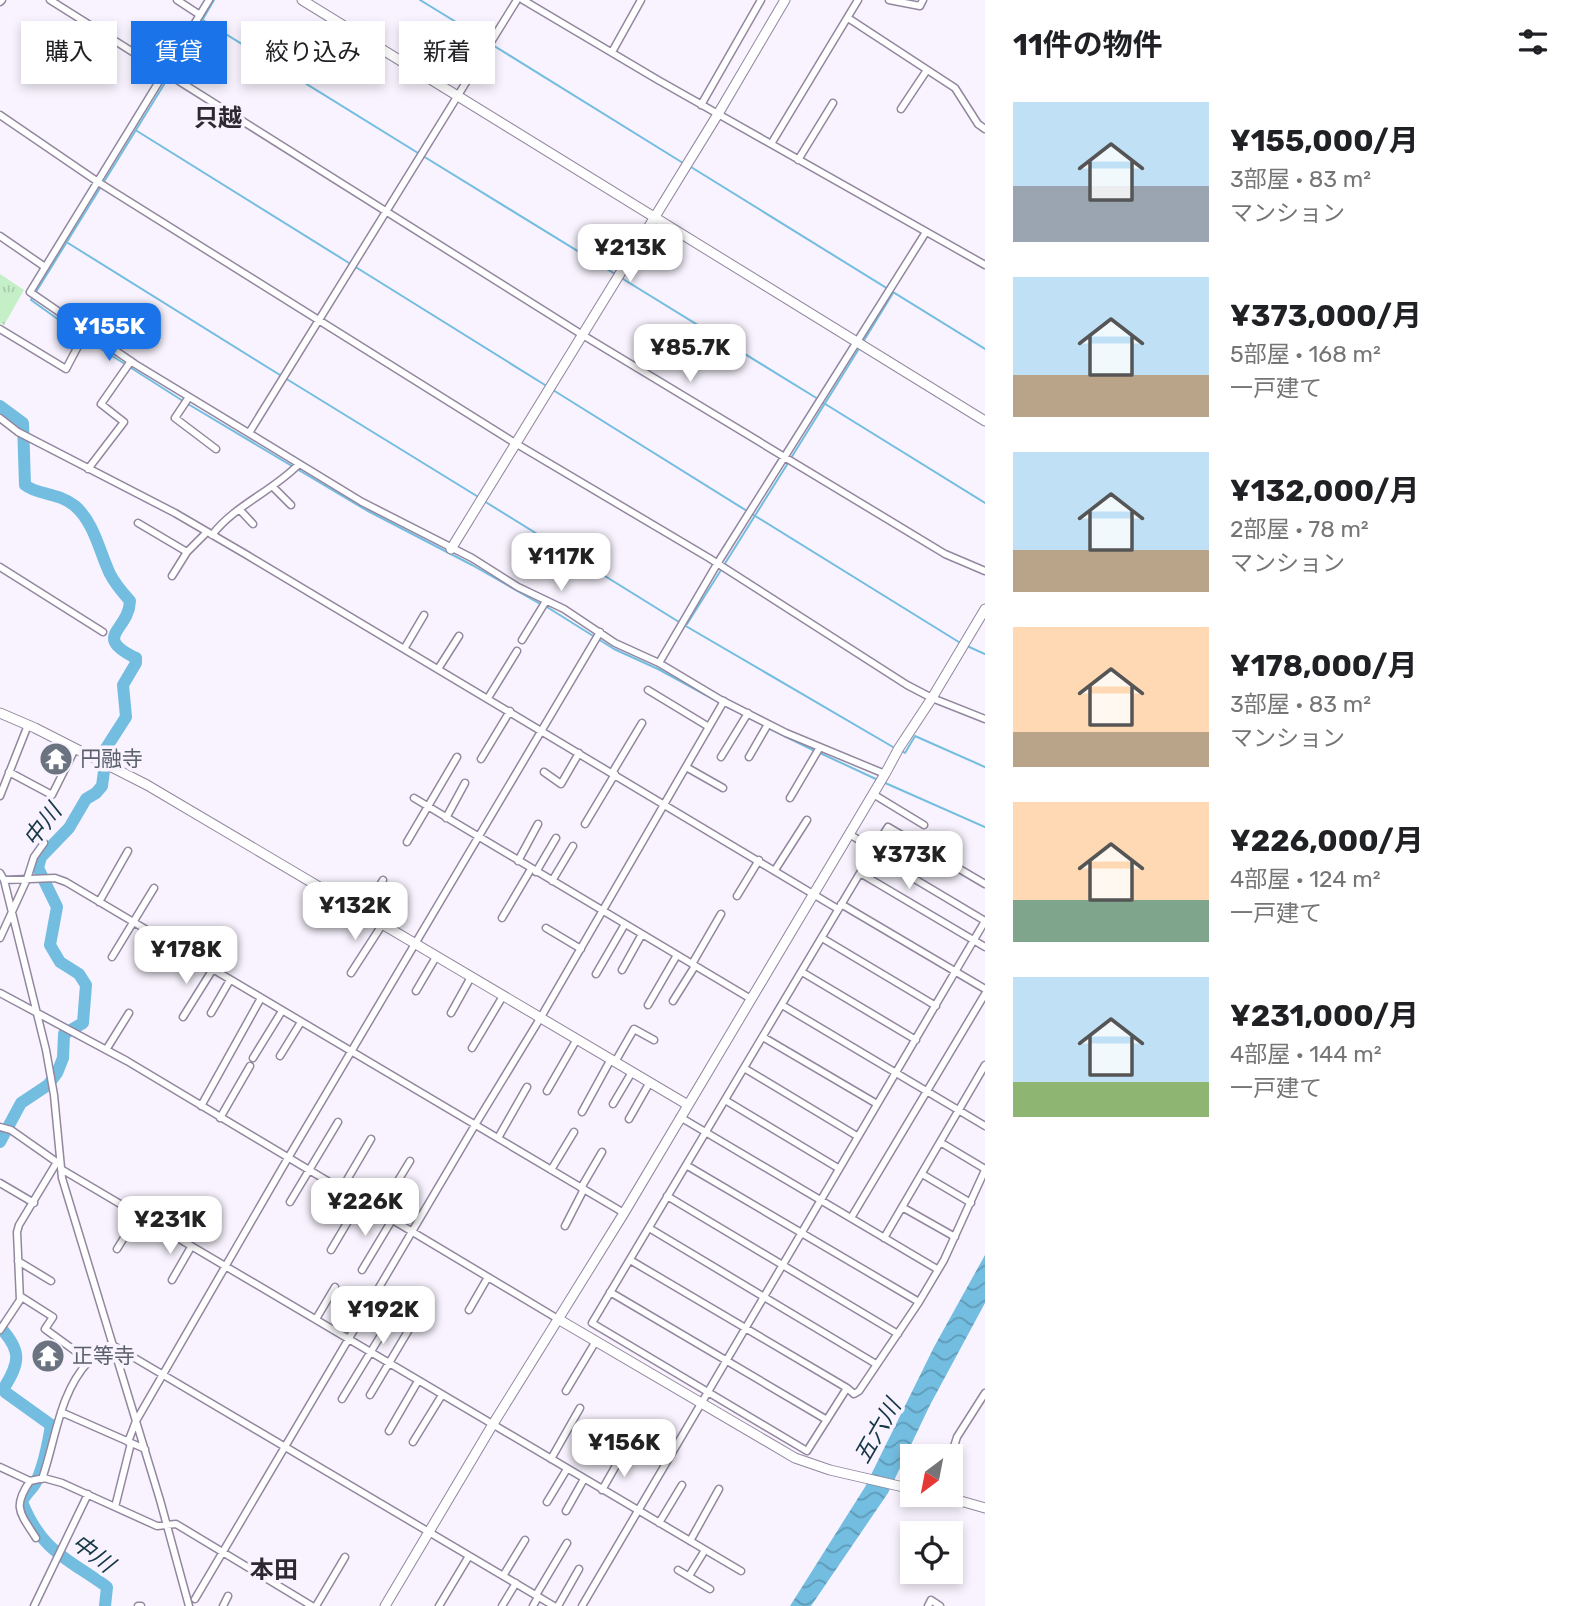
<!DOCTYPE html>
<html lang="ja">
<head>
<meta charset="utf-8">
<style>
	:root { --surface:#fff; --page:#f6f6f6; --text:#202124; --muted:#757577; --accent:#1a73e8 }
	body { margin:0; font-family:Rubik,"Noto Sans JP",sans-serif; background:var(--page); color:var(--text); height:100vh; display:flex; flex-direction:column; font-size:26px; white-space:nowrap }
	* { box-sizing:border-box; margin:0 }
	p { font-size:23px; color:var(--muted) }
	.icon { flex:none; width:38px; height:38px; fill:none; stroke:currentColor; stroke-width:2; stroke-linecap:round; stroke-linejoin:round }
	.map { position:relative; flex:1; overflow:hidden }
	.drawer { display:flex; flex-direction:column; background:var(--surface); width:595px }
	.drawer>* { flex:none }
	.guide { position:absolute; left:21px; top:21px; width:665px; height:63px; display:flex; gap:14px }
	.needle { width:46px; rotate:212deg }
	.controls { position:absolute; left:900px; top:1444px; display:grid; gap:14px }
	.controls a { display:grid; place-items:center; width:63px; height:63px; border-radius:0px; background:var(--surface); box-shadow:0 4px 10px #0003; font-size:35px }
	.price { position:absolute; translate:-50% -60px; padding:0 16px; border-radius:14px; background:#fff; color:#222; font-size:23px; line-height:46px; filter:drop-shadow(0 2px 4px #0008) }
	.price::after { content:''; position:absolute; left:50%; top:42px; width:21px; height:16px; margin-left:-10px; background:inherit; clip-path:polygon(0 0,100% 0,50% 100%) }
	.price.selected { background:var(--accent); color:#fff }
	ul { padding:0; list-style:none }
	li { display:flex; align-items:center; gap:21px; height:175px; padding:0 28px }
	li span { display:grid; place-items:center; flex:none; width:196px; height:140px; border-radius:0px; color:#555 }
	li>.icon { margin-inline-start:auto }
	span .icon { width:84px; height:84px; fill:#fffc; stroke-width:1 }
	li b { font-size:30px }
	h2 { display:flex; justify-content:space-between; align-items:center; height:84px; padding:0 28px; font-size:30px }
	.pill { padding:0 24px; border-radius:0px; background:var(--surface); box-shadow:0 4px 10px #0003; font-size:24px; line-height:63px }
	.pill.selected { background:var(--accent); color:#fff }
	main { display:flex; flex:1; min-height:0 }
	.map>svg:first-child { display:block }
	.grass { fill:url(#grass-tufts) }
	.water { fill:url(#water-waves) }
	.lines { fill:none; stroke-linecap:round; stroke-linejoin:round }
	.stream { stroke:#73bde0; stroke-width:2 }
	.river { stroke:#73bde0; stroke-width:12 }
	.street-casing { stroke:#92879f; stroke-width:9 }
	.secondary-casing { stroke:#92879f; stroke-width:11 }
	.street { stroke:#fff; stroke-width:6 }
	.secondary { stroke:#fff; stroke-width:9 }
	.labels { text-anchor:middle; stroke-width:7; stroke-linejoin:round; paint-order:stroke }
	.worship-label { font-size:21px; fill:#5b616d; stroke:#f8f3fe; text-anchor:start }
	.water-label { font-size:23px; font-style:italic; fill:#163747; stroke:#f8f3fe }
	.quarter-label { font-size:24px; font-weight:bold; fill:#2d2832; stroke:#f8f3fe }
</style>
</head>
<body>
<main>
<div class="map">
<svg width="985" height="1606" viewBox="0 0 985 1606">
	<defs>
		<pattern id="grass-tufts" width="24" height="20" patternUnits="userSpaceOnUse" patternTransform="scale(1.75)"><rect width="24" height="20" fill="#c4efc7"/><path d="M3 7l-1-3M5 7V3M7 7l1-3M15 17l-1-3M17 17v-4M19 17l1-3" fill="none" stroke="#a9cdab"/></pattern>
		<pattern id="water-waves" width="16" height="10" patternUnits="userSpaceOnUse" patternTransform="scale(1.75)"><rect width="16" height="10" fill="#73bde0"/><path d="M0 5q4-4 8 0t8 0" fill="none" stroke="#5f9ab6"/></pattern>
	</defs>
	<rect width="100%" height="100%" fill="#f8f3fe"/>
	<path class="grass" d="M0,274l24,16 -20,35 -4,-2z"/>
	<path class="water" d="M985,1255v48l-55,102 -42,88 -77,113h-21l75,-119 69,-140z"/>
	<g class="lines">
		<path class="stream" d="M420,0l67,41
			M203,20l215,133
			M491,44l192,119
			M171,74l43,-74
			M137,131l212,132
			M423,156l192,118
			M691,167l294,182
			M68,243l212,132
			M354,266l191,119
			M623,279l195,120
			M80,335l-49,-35 137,-222
			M84,338l99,63
			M863,342l30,-49
			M285,378l195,120
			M553,390l194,121
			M822,402l163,101
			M188,404l178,106 106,55 70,40
			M791,458l69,-111
			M484,501l195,121
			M752,514l210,130
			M724,565l64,-102
			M547,607l67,42 44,20 55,30
			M687,624l34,-54
			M684,625l209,122
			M967,646l18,8
			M727,707l15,7
			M749,718l16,8
			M770,729l45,22
			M902,751l3,2 10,-17 70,31
			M820,753l58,27
			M883,782l102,45"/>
		<path class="river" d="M0,406l23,17 2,62c12,10 33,7 50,21 19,16 25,47 35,68 5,10 13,19 20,27 -1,30 -39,35 6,57v5l-13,22 3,32 -25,39 3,15 -2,15 -6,7 -10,6 -17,29 -28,29 -3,11 19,39 -7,38 10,17 19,12 7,11 -3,38 -19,11 -1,24 -6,15 -9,12 -27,18 -21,39
			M0,1327c22,24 20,35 4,61l1,4 46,33c-3,19 -7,40 -15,57 -4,8 -11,12 -14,20 20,50 45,56 85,85l-2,19"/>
		<defs>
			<path id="street" d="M50,0l531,334 364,220 40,17
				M177,0l23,15
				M209,0l-179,292 105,72 227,138 110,56 46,29 46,22 51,34 44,20 62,37 65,33 99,41
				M523,0l135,80 327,185
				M889,0l31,6 3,-6
				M0,2l2,-2
				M848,18l107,70 23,36 7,5
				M612,52l29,-52
				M701,105l60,-105
				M901,109l26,-39
				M0,115l98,67 417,261 194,115 198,127 25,13 53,21
				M771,144l87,-144
				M798,160l35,-57
				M0,236l45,31
				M0,329l66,40 20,-38
				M189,397l-14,21 41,31
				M0,418l18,14 157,81 72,42 591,354
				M249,433l268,-433
				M88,469l36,-47 -23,-18 30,-43
				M273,487l18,18
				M240,510l13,14
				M138,523l49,29
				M212,535c23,-30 61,-44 87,-71
				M0,567l103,65
				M172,576l15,-24 20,-20
				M522,640l24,-39
				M404,649l20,-34
				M659,663l58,-99 209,-332
				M438,669l21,-33
				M648,690l61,37
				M488,698l29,-47
				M721,757l27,-44
				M749,757l19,-33
				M481,759l29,-48
				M686,767l37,21
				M9,772l43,23 23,-46
				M544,772l17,12 18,-31
				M612,773l30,-50
				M873,794l51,31
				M0,796l28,-71
				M414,798l337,201
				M790,798l30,-51
				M446,818l19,-35
				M585,824l30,-50
				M407,842l50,-85
				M874,849l14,-22 97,57
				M518,861l20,-37
				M775,870l32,-50
				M536,872l20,-34
				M0,873l4,7 42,170 8,45 8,83 98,322 29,106
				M4,880l51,-2 11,4 558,331
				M552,881l21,-35
				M737,896l22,-36
				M99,902l29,-51
				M841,904l144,85
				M363,913l20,-33
				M502,918l29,-49
				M546,928l35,21
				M0,938l27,-59 7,-22 10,-14
				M822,938l114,68
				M985,947l-125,-74 -268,450 215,128 40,-63 7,6 5,-3 60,-89 25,-42 41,-90
				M112,957l42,-69
				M692,964l29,-50
				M622,970l20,-36
				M802,972l114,68
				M351,973l31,-48
				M596,974l29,-50
				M416,991l20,-34
				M0,993l127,68 431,258
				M673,1001l22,-35
				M648,1005l29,-50
				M782,1005l203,121
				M211,1013l19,-33
				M451,1013l20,-36
				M183,1017l30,-48
				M763,1037l114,67
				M472,1048l31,-52
				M106,1050l23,-37
				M280,1056l21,-34
				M253,1058l29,-47
				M615,1062l19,-33 20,11
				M744,1068l113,68
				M547,1091l30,-52
				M725,1100l113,68
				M613,1104l19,-32
				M201,1106l60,-108
				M582,1112l29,-53
				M680,1117l257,152
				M220,1118l30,-52
				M629,1119l21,-37
				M0,1127l11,3 47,33
				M498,1138l29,-51
				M940,1142l45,27
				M686,1165l233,137
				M61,1169l680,402
				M551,1170l23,-38
				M922,1174l49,29
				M0,1183l34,20
				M581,1188l21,-36
				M341,1190l30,-51
				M667,1196l231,138
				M290,1202l48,-80
				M902,1207l53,30
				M379,1212l31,-51
				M851,1218l134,-224
				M565,1226l19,-37
				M649,1228l227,136
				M884,1238l101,-173
				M117,1249l21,-34
				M331,1250l29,-49
				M630,1260l217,128
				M18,1261l33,20
				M362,1270l30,-50
				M172,1280l19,-33
				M610,1292l217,128
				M20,1296l33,21 -8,12 44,32
				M469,1310l19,-33
				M316,1319l19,-32
				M0,1330l20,-30 -3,-68 2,-7 38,-63
				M111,1344l443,262
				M566,1391l30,-50
				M370,1395l50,-84
				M342,1399l47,-77
				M61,1412l84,37
				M389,1431l29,-50
				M128,1442l8,-21 152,-263 312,-526
				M413,1442l29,-47
				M551,1459l29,-51
				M950,1459l7,-22 28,-44
				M0,1467l30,14 14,-3 18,5 95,43 19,-2 136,82
				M42,1479c14,-40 17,-86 47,-118 7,-7 15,-12 22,-17
				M30,1481c-18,26 -10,32 6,57
				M602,1490l20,-35
				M547,1502l20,-33
				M115,1507l16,-64
				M566,1511l18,-32
				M659,1523l23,-38
				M690,1541l29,-52
				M678,1570l32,19
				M503,1576l22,-36
				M689,1576l16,-26
				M536,1595l31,-52
				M195,1599l280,-474 66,-108 183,-316
				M34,1606l54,-112
				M138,1606h3
				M223,1606l5,-10
				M316,1606l29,-49
				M439,1606l30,-50
				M502,1606l14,-23
				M533,1606l5,-9
				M558,1606l21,-37
				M582,1606l403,-685 -114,-68 3,-4 -25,-15
				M928,1606l3,-6 9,6"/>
			<path id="secondary" d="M302,0l683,421
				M451,549l267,-435 67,-114
				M0,713l35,15 112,57 541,320
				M558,1319l237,139 35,12 82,19
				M936,1494l49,14
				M385,1606l108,-182 131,-211 261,-439 14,-26 33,-50 53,-89"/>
		</defs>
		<use href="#street" class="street-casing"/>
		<use href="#secondary" class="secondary-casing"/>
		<use href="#street" class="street"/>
		<use href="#secondary" class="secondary"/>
	</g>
	<defs>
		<symbol id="temple-disc" viewBox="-11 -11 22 22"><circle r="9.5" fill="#6b7280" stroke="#f8f3fe"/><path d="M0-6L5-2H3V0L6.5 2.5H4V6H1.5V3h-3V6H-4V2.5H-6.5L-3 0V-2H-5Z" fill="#fff"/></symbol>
	</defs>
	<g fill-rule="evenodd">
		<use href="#temple-disc" x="37" y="740" width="38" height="38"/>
		<use href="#temple-disc" x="29" y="1337" width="38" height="38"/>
	</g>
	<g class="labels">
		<g class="worship-label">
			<text x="80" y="766">円融寺</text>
			<text x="72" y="1363">正等寺</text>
		</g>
		<g class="water-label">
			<text transform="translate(42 825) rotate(-53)" y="8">中川</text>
			<text transform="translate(877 1431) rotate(-60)" y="8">五六川</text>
			<text transform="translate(93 1553) rotate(37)" y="8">中川</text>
		</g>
		<g class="quarter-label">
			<text x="218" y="126">只越</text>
			<text x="274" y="1578">本田</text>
		</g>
	</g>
</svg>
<div class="controls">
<a><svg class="needle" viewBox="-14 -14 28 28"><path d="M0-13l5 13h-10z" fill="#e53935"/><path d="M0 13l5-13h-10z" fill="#757577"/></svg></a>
<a><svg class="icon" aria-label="locate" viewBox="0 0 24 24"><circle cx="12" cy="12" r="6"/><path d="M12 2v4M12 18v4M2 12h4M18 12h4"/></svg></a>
</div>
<b class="price" style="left:630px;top:284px">¥213K</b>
<b class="price selected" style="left:109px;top:363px">¥155K</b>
<b class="price" style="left:690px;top:384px">¥85.7K</b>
<b class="price" style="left:561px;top:593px">¥117K</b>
<b class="price" style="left:909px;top:891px">¥373K</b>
<b class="price" style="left:355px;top:942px">¥132K</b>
<b class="price" style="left:186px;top:986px">¥178K</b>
<b class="price" style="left:365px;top:1238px">¥226K</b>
<b class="price" style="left:170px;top:1256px">¥231K</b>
<b class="price" style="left:383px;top:1346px">¥192K</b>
<b class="price" style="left:624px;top:1479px">¥156K</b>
<div class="guide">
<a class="pill">購入</a>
<a class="pill selected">賃貸</a>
<a class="pill">絞り込み</a>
<a class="pill">新着</a>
</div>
</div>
<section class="drawer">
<h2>11件の物件<svg class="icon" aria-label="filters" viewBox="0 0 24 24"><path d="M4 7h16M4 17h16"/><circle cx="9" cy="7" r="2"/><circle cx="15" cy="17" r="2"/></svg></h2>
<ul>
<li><span style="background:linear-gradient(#bfe0f5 60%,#9aa5b1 0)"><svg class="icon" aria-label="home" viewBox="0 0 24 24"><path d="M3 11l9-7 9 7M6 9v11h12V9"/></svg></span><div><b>¥155,000/月</b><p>3部屋 · 83 m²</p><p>マンション</p></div></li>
<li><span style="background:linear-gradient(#bfe0f5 70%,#b9a48a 0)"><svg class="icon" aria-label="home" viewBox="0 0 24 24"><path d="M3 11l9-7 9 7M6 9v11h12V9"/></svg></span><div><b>¥373,000/月</b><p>5部屋 · 168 m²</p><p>一戸建て</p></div></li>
<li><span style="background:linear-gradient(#bfe0f5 70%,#b9a48a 0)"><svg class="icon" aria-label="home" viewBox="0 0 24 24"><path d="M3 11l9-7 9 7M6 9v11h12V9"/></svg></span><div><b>¥132,000/月</b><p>2部屋 · 78 m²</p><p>マンション</p></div></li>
<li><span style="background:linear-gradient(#ffd9b3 75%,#b9a48a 0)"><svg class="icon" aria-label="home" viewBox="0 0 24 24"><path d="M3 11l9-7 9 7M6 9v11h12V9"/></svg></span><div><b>¥178,000/月</b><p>3部屋 · 83 m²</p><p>マンション</p></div></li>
<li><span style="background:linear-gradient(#ffd9b3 70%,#7fa58c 0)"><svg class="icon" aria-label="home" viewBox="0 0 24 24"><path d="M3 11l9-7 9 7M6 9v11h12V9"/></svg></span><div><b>¥226,000/月</b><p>4部屋 · 124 m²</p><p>一戸建て</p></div></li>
<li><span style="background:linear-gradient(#bfe0f5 75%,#8fb573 0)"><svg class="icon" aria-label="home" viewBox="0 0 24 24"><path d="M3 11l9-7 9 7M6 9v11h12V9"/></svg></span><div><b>¥231,000/月</b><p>4部屋 · 144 m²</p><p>一戸建て</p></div></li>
</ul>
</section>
</main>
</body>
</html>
